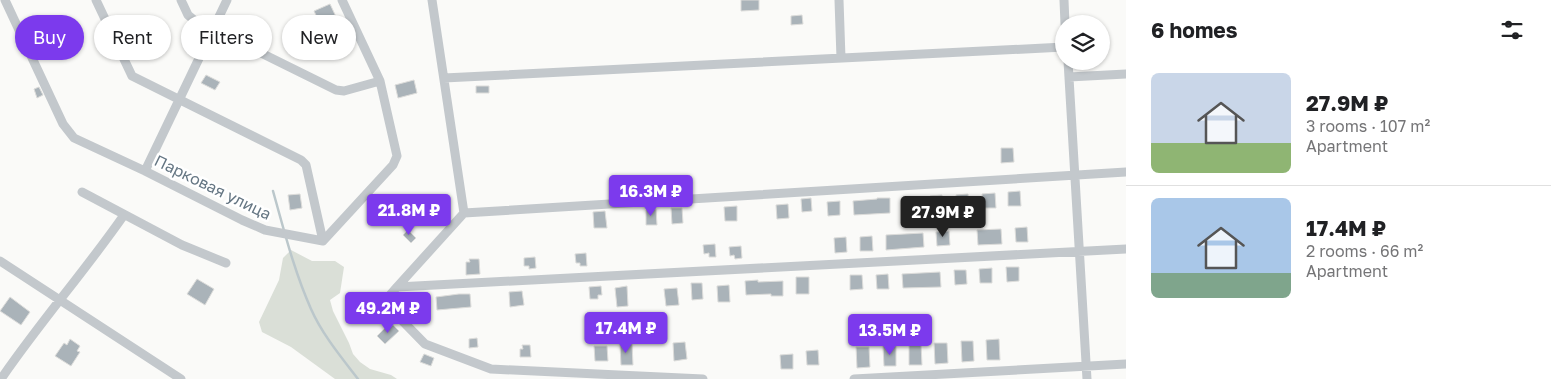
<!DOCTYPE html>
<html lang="en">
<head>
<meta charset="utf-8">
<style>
	:root { --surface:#fff; --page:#f6f6f6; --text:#202124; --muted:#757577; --line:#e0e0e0; --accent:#7c3aed }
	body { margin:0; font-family:"Golos Text",sans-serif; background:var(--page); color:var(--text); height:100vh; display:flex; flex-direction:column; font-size:19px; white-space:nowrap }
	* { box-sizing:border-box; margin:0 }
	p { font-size:16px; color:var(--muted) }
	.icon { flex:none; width:28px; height:28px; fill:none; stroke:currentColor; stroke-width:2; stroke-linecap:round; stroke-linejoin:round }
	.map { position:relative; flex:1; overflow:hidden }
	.details { display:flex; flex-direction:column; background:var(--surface); width:425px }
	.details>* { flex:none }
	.hud { position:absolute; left:15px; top:15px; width:475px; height:45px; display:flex; gap:10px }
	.tools { position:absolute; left:1055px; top:15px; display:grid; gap:10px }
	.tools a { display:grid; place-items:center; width:55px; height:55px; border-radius:50%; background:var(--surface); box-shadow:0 1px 4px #0004; font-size:25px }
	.price { position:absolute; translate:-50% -42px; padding:0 11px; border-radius:5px; background:var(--accent); color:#fff; font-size:16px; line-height:32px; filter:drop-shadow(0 1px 2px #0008) }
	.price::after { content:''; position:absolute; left:50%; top:30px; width:15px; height:11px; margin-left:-8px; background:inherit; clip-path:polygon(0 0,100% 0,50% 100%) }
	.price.on { background:#222; color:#fff }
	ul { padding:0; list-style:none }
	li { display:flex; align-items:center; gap:15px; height:125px; padding:0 25px }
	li+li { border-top:1px solid var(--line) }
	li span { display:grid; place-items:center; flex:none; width:140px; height:100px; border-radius:8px; color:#555 }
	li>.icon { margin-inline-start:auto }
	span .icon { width:60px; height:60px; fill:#fffc; stroke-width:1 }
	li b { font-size:21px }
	h2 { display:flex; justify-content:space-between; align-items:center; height:60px; padding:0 25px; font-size:21px }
	.chip { padding:0 18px; border-radius:22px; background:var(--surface); box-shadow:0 1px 4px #0004; font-size:18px; line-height:45px }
	.chip.on { background:var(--accent); color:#fff }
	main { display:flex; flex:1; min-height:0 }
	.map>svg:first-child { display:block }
	.green { fill:#dadfd7 }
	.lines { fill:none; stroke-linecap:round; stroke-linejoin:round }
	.stream { stroke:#bbc7cb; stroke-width:2.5 }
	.building { fill:#aab3b9; stroke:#dcdcda }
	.minor { stroke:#c3c8cc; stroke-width:9 }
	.labels { text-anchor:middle; stroke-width:5; stroke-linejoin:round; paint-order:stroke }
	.street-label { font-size:16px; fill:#657683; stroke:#fff }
</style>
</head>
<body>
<main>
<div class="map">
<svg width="1126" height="379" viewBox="0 0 1126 379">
	<rect width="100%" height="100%" fill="#fafaf8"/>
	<path class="green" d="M291,250l21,11h23l9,6 -4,26 -10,7 3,11 16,32 4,11 7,8 10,7 21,6 6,4h-62l-44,-32 -29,-15 -3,-10 20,-42 4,-22z"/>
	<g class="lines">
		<path class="stream" d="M273,191c11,39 21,80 38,118 11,25 30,48 47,70"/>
	</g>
	<path class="building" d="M741,0h18v10l-18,1z
		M330,4l8,17 -16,7 -8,-17z
		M802,15l1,9 -12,1v-9z
		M206,75l14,7 -5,8 -14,-7z
		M414,80l3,13 -19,5 -3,-13z
		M476,86h13v7h-13z
		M39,87l4,8 -6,3 -3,-9z
		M1001,148h12l1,14 -13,1z
		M1020,191l1,15h-13v-14z
		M995,193l1,15h-13l-1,-14z
		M300,194l2,14 -12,2 -2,-15z
		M968,194l1,14 -12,1 -1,-14z
		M942,195l1,15h-12l-1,-14z
		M917,197l1,14 -13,1 -1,-14z
		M811,198l1,13 -10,1 -1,-13z
		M877,198h13v15l-36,2 -1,-14 24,-2z
		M840,201v14l-12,1 -1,-14z
		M788,204l1,14 -12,1 -1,-14z
		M737,206v15h-12l-1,-14z
		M671,208h11l1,15 -11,1z
		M656,209l1,16h-11v-15z
		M605,211l2,17h-13l-1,-16z
		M1027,227l1,15h-12l-1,-14z
		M1001,229l1,15 -24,1 -1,-15z
		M408,230l8,8 -5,5 -8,-8z
		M949,231l1,14 -13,1 -1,-14z
		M923,233l1,14 -38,3v-15z
		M872,236l1,15h-13v-14z
		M846,237l1,15 -12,1 -1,-15z
		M715,244l1,13h-7v-4l-5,1 -1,-9z
		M741,246l1,12 -7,1 -1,-4 -4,1 -1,-9z
		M586,253l1,13h-7v-3h-4l-1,-9z
		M535,257l1,11 -7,1v-3h-5v-8z
		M469,259h10l1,15 -14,1v-13h4z
		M1006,267h13v14l-12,1z
		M992,268v15h-12l-1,-14z
		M954,270h12l1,14 -12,1z
		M940,272l1,15 -38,1 -1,-14z
		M888,274l1,15h-12l-1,-14z
		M850,275h12l1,14 -13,1z
		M796,277h13v17h-13z
		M197,279l17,10 -9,16 -18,-11z
		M758,280v2l25,-1v15h-12v-2l-25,1 -1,-14z
		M691,283h11l1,16 -11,1z
		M729,285l1,17h-12l-1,-16z
		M601,286l1,9h-4v4h-8l-1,-12z
		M627,286l1,20 -11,1 -2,-19z
		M677,288l2,17 -13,1 -2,-17z
		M522,291l2,14 -14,2 -1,-15z
		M459,294h11l1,13 -34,3 -1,-13z
		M10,297l20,15 -9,13 -21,-14z
		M393,325l6,6 -14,13 -8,-8 8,-8 2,2z
		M477,338l1,9 -9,1v-9z
		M70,339l10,7 -3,5 3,1 -9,14 -16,-10 9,-13 3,2z
		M999,339l1,21h-13l-1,-20z
		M961,341h12l1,20 -12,1z
		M685,342l2,17 -13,2 -1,-18z
		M934,343h13l1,20 -13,1z
		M620,344h12l1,21h-12z
		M921,344l1,21h-13v-20z
		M522,345h8l1,12h-11v-8h3z
		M594,346h13l1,15h-13z
		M883,346h13v20h-12z
		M856,347h13l1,20 -13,1z
		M818,350l1,15h-12l-1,-14z
		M424,354l10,4 -3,8 -11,-4z
		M793,354v15h-12l-1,-14z"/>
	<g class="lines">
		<path class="minor" d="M5,0l58,124 11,14 71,33 97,49 23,10 58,11
			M96,0l36,76 169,84 5,5 17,76
			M181,0l7,15 6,5 142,70 8,1 36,-10
			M839,0l2,58
			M1064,0l1,24
			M1068,61l19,318
			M1069,77l57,-3
			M444,78l620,-31
			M145,171l82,-171
			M82,192l100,53 44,18
			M464,213l662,-41
			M323,241l70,-76 4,-9 -17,-75 -38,-81
			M0,261l181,118
			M397,287l67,-74 -32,-213
			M1,379c39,-57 84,-108 123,-164
			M703,379l-212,-10 -66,-25 -41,-42 13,-15 729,-38
			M854,379l272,-15"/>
	</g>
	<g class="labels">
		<g class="street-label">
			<text transform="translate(213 187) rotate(26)" y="6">Парковая улица</text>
		</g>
	</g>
</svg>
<div class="tools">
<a><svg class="icon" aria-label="layers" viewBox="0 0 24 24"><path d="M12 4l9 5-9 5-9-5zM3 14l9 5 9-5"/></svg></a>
</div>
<b class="price" style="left:651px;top:217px">16.3M ₽</b>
<b class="price" style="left:409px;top:236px">21.8M ₽</b>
<b class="price on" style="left:943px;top:238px">27.9M ₽</b>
<b class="price" style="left:388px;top:334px">49.2M ₽</b>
<b class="price" style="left:626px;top:354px">17.4M ₽</b>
<b class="price" style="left:890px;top:356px">13.5M ₽</b>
<div class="hud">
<a class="chip on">Buy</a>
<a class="chip">Rent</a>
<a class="chip">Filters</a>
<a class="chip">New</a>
</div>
</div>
<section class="details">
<h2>6 homes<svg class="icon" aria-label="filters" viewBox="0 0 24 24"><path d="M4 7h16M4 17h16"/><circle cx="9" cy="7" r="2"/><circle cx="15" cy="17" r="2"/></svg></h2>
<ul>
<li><span style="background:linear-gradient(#c9d6e8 70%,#8fb573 0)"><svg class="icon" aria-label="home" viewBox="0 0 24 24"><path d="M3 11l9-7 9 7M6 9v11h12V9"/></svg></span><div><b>27.9M ₽</b><p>3 rooms · 107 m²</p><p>Apartment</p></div></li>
<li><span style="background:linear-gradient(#a9c7e8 75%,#7fa58c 0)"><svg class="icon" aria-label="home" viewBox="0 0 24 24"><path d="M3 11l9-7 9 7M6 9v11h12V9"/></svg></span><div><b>17.4M ₽</b><p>2 rooms · 66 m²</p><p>Apartment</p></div></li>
</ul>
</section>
</main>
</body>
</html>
